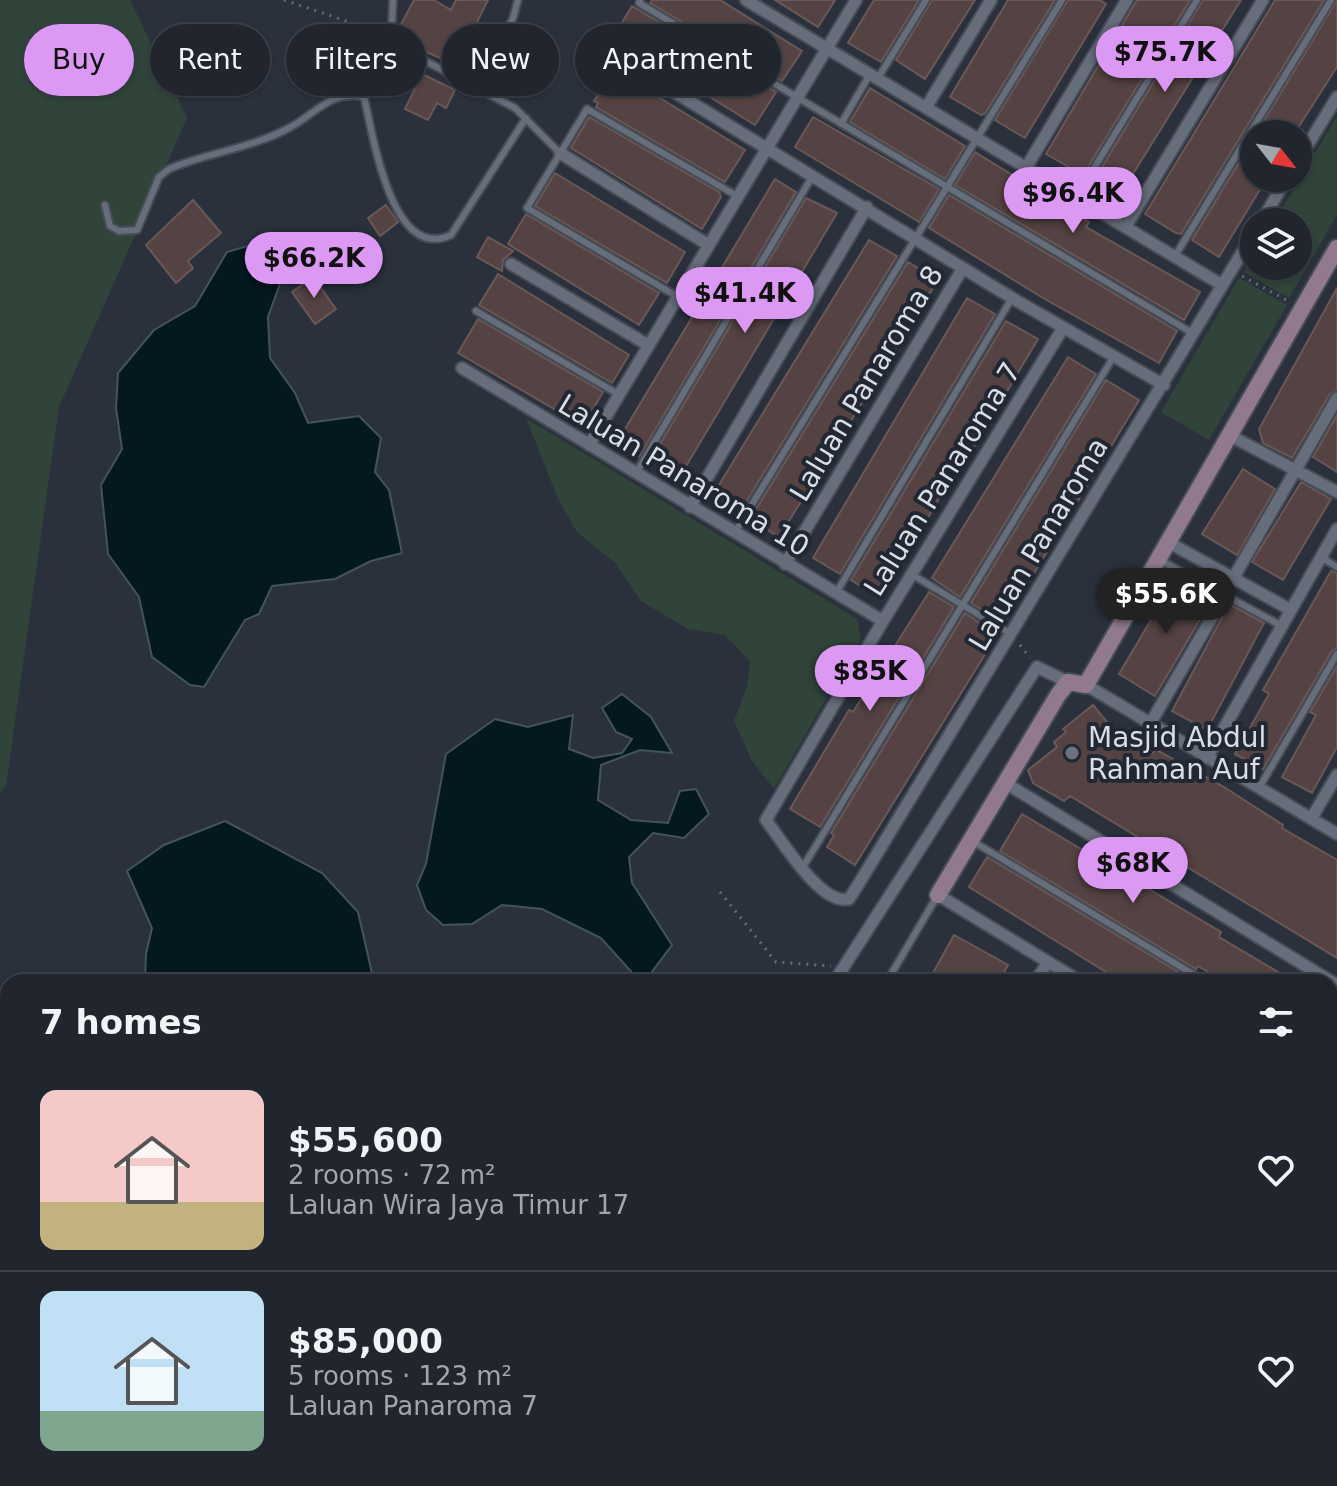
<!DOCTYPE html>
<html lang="en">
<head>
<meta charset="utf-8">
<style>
	:root { --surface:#20252e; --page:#282d36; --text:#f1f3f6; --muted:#a2a5aa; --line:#3d424a; --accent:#dc99f4 }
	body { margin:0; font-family:"DejaVu Sans",sans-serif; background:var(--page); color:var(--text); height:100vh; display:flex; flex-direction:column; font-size:30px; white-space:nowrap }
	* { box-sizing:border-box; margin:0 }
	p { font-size:26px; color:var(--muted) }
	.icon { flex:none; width:44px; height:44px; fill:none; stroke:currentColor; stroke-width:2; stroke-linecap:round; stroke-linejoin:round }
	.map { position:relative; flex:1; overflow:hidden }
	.sheet { position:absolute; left:0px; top:974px; width:1338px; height:512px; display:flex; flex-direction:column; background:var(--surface); border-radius:24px 24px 0 0; box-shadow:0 2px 6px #0004,0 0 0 2px var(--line) }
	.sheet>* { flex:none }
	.hud { position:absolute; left:24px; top:24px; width:800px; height:72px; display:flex; gap:16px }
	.needle { width:52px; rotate:121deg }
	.controls { position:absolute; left:1240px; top:120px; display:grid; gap:16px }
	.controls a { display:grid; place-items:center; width:72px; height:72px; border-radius:50%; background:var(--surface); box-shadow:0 2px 6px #0004,0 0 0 2px var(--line); font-size:40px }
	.price { position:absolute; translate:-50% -68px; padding:0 18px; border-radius:28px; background:var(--accent); color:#111; font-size:26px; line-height:52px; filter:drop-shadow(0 2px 4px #0008) }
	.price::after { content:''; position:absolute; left:50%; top:48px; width:24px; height:18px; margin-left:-12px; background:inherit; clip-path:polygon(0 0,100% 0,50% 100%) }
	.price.on { background:#222; color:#fff }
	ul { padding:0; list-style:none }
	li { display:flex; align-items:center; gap:24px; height:200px; padding:0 40px }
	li+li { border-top:2px solid var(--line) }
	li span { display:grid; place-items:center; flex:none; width:224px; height:160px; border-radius:16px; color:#555 }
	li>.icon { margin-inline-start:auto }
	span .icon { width:96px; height:96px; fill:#fffc; stroke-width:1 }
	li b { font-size:34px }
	h2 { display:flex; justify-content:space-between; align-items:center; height:96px; padding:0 40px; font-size:34px }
	.pill { padding:0 28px; border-radius:36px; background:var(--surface); box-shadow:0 2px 6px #0004,0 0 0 2px var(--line); font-size:28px; line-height:72px }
	.pill.on { background:var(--accent); color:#111 }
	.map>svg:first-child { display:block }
	.green { fill:#304439 }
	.water { fill:#03191e; stroke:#43545a; stroke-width:2 }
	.building { fill:#544342; stroke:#6a5857; stroke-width:2 }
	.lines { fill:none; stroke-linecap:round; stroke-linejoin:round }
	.lane-casing { stroke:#464c56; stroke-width:10 }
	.street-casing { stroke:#464c56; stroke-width:15 }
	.secondary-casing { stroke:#464c56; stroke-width:20 }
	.path { stroke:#656c76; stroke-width:3; stroke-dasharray:2 6; stroke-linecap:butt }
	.lane { stroke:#666d7b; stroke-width:6 }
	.street { stroke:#666d7b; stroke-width:11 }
	.secondary { stroke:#917a8f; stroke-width:16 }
	.worship-dot { fill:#6b7280; stroke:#212733; stroke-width:3 }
	.labels { text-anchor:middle; stroke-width:8; stroke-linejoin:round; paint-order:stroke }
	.street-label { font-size:28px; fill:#d9dee5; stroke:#212733 }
	.poi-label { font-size:28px; fill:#d9dee5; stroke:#212733; text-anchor:start }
</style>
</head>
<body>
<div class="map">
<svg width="1337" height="1486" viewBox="0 0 1337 1486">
	<rect width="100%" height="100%" fill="#2a313d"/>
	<path class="green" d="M0,0h130l57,118 -128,289 -53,379 -6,8z
		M1337,116v99l-48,83 -45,-26 10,-17v11h44v-44h-24z
		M1239,278l48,27 -78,135 -48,-28z
		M526,418l331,201 4,20 -87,150 -22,-28 -18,-40 13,-34 3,-26 -25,-26 -37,-6 -47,-28 -26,-38 -38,-31 -19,-33z"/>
	<path class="water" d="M289,234l-4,36 -17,47 2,41 25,35 13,30 51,-7 22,22 -6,34 14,18 13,63 -31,8 -36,18 -63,7 -13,28 -14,6 -41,67 -14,-2 -38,-28 -13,-60 -31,-43 -7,-69 21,-36 -6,-41 2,-35 36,-43 41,-24 32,-54z
		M622,694l29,23 21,36 -32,-3 -39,15 -3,35 33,20 37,3 12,-32 16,-2 13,25 -25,24 -31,-5 -24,24 3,26 40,62 -21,28 -16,3 -34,-38 -59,-29 -40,-4 -30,19 -29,1 -17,-15 -9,-25 9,-21 20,-110 49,-35 33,8 45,-12 -4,34 24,9 29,-5 10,-14 -16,-7 -14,-24z
		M225,821l97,52 36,39 16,70h-229l1,-28 6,-26 -25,-57 37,-26z"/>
	<path class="building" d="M414,0h20l17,10 5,-10h32l-11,22 15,8 -8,14 7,4 -17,30 -36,-21 -41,-18 1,-9z
		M652,0h68l82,51 -20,30 -132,-78z
		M775,0h60l-17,27z
		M874,0h45l-38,62 -33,-19z
		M932,0h43l-50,79 -29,-19z
		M1008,0h47l-70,114 -4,1 -31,-18z
		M1068,0h32l6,4 -81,134 -30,-18z
		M1137,0h53l-107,175 -37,-21z
		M1203,0h38l-123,198 -25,-16z
		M1275,0h49l-143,234 -5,-1 -31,-19z
		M1337,0v67l-43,67h-38z
		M632,6l144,86 -21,33 -142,-88z
		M614,70l131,80 -20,32 -129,-75 2,-4 -4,-2z
		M422,74l33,16 -9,18 -9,-5 -9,17 -23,-11z
		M870,88l95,58 -20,33 -95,-57z
		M589,117l130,75 2,5 -19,32 -131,-81z
		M813,117l126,72 -20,33 -124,-75z
		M1254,138v40h13l-48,79 -27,-17z
		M975,152l114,70 -3,5 114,65 -16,28 -229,-135z
		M555,173l130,79 -18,31 -132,-77z
		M775,179l21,13 -157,265 -23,-13z
		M949,195l228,136 -18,32 -116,-65 -114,-70z
		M806,198l31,15 -155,260 -29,-17z
		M193,200l28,33 -33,28 5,7 -17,15 -30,-38z
		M386,205l12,17 -18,14 -12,-18z
		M526,214l133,79 -20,32 -131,-81z
		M488,237l25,14 -10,9 -1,11 -25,-14z
		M869,240l28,16 -159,259 -27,-17z
		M908,262l30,18 -159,257 -29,-18z
		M498,274l131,81 -17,28 -133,-78z
		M313,277l23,32 -21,15 -23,-32z
		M1337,288v102l-7,4 -38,64 -29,-15 -4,-14z
		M967,298l28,16 -155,260 -27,-16z
		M478,319l125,73 -20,34 -125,-73z
		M1006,321l32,18 -67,113 -4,-2 -86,149 -30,-19z
		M1068,357l28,17 -136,223 -28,-19z
		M1106,380l33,20 -135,223 -33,-20z
		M1337,415v57l-24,-15z
		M1243,469l32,20 -38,66 -35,-21z
		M1301,482l30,17 -48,81 -31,-18z
		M1331,571l6,2v75l-5,3 -69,118 -28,-15 34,-60 -6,-4z
		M1177,576l37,20 -59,100 -36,-22z
		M929,592l25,15 -134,220 -30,-18 59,-99 4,2z
		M1229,604l35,19 -57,107 -35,-19z
		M965,613l32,22 -142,230 -28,-18 7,-12 -3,-2z
		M1337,666v81l-25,46 -30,-16 34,-62 -6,-3z
		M1093,705l23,28 36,21 3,-5 69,38 59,38 -1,3 55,32v98l-267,-162 -6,5 -31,-18 -5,-13 29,-23 -3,-5 12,-10 -3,-3z
		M1022,814l199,118 -2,5 76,45h-70l-27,-16 -2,3 -196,-118z
		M987,857l203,122 -68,3 -153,-95z
		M954,935l54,30 -9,17h-71z"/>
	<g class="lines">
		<defs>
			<path id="lane" d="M393,0l-2,43 124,65 45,45
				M640,0l-1,3 555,331
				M878,78l48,-78
				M477,90l36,-72 5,-18
				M841,124l29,-50
				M1077,196l120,-196
				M105,205l5,21 9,5 18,-1 22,-53 10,-8c38,-16 82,-21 118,-40 28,-14 44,-40 77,-32 9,37 27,166 87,138l75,-117
				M1175,256l156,-256
				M678,297l-151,-89 60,-99 150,87
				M476,311l142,83
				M636,473l176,-296
				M735,532l327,-532
				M1321,557l16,10
				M1158,559l124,67
				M911,574l100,60
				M836,593l176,-295
				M1259,788l78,-134
				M974,842l232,140
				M803,867l311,-511
				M889,978l47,-80
				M1330,1056l7,5
				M496,1486l1,-8
				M549,1486l5,-8
				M775,1486l5,-8
				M927,1486l5,-8
				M1078,1486l5,-8"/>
			<path id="street" d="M746,0l476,285
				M625,62l387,236 152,87
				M927,106l64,-106
				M560,153l147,91
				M1298,161l39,-64
				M1027,166l100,-166
				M1261,222l26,-44
				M1126,226l137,-226
				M511,264l137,81
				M1063,328l-180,293 -117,199c17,22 55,86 83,79l9,-14 396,-652
				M462,368l421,253
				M1229,435l108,57
				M589,445l267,-445
				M690,507l177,-300
				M1168,542l123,68
				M785,564l178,-296
				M1234,577l103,-179
				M1086,685l251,149
				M1150,724l75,-129
				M1207,758l130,-229
				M1007,784l330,201
				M1311,819l26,-44
				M938,895l143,87
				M834,982l203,-315 31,15
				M1035,982l13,-20
				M1330,1130l7,4
				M1330,1256l7,-6
				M1330,1295l7,1
				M162,1478l3,8
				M299,1478l13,8
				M1141,1478l2,8
				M1217,1478l6,8
				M342,1486l5,-8
				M429,1486l2,-8
				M849,1486l4,-8
				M999,1486l5,-8
				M1151,1486l5,-8"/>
			<path id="secondary" d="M938,895l120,-200 10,-13 18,3 251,-437"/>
		</defs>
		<use href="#lane" class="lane-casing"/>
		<use href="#street" class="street-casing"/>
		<use href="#secondary" class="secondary-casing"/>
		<path class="path" d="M284,0l71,24 8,14 1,50
			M1242,276l46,25
			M1020,645l10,13
			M720,892l56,70 55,4
			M0,1104l8,-4"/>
		<use href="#lane" class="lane"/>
		<use href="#street" class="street"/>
		<use href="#secondary" class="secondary"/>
	</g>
	<circle class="worship-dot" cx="1072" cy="753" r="8"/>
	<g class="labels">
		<g class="street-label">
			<text transform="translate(866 383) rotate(-59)" y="10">Laluan Panaroma 8</text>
			<text transform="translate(684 475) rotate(31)" y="10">Laluan Panaroma 10</text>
			<text transform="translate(942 479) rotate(-58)" y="10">Laluan Panaroma 7</text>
			<text transform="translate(1038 544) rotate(-59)" y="10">Laluan Panaroma</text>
		</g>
		<g class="poi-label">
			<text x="1088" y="747">Masjid Abdul<tspan x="1088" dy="32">Rahman Auf</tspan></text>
		</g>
	</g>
</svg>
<div class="controls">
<a><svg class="needle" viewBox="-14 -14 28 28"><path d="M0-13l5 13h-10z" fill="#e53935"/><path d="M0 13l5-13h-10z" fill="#a2a5aa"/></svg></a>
<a><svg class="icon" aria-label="layers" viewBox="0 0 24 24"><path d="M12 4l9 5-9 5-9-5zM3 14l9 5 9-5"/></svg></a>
</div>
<b class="price" style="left:1165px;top:94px">$75.7K</b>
<b class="price" style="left:1073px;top:235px">$96.4K</b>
<b class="price" style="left:314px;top:300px">$66.2K</b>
<b class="price" style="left:745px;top:335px">$41.4K</b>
<b class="price on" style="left:1166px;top:636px">$55.6K</b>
<b class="price" style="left:870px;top:713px">$85K</b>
<b class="price" style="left:1133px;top:905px">$68K</b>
<div class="hud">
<a class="pill on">Buy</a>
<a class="pill">Rent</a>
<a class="pill">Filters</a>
<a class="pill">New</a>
<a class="pill">Apartment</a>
</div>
<section class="sheet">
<h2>7 homes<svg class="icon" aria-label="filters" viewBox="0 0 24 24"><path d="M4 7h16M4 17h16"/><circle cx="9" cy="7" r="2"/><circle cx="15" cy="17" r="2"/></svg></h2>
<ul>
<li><span style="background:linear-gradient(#f6c9c9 70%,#c2b280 0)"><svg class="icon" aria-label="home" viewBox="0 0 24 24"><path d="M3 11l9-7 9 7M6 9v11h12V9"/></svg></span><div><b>$55,600</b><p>2 rooms · 72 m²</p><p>Laluan Wira Jaya Timur 17</p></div><svg class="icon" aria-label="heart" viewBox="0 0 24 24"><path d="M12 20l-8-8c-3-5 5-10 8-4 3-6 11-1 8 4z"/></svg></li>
<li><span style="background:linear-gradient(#bfe0f5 75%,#7fa58c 0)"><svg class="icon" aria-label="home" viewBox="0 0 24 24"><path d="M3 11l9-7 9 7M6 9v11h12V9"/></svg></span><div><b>$85,000</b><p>5 rooms · 123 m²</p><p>Laluan Panaroma 7</p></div><svg class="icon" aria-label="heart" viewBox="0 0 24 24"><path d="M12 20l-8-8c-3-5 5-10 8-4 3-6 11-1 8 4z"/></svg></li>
</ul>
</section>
</div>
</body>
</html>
